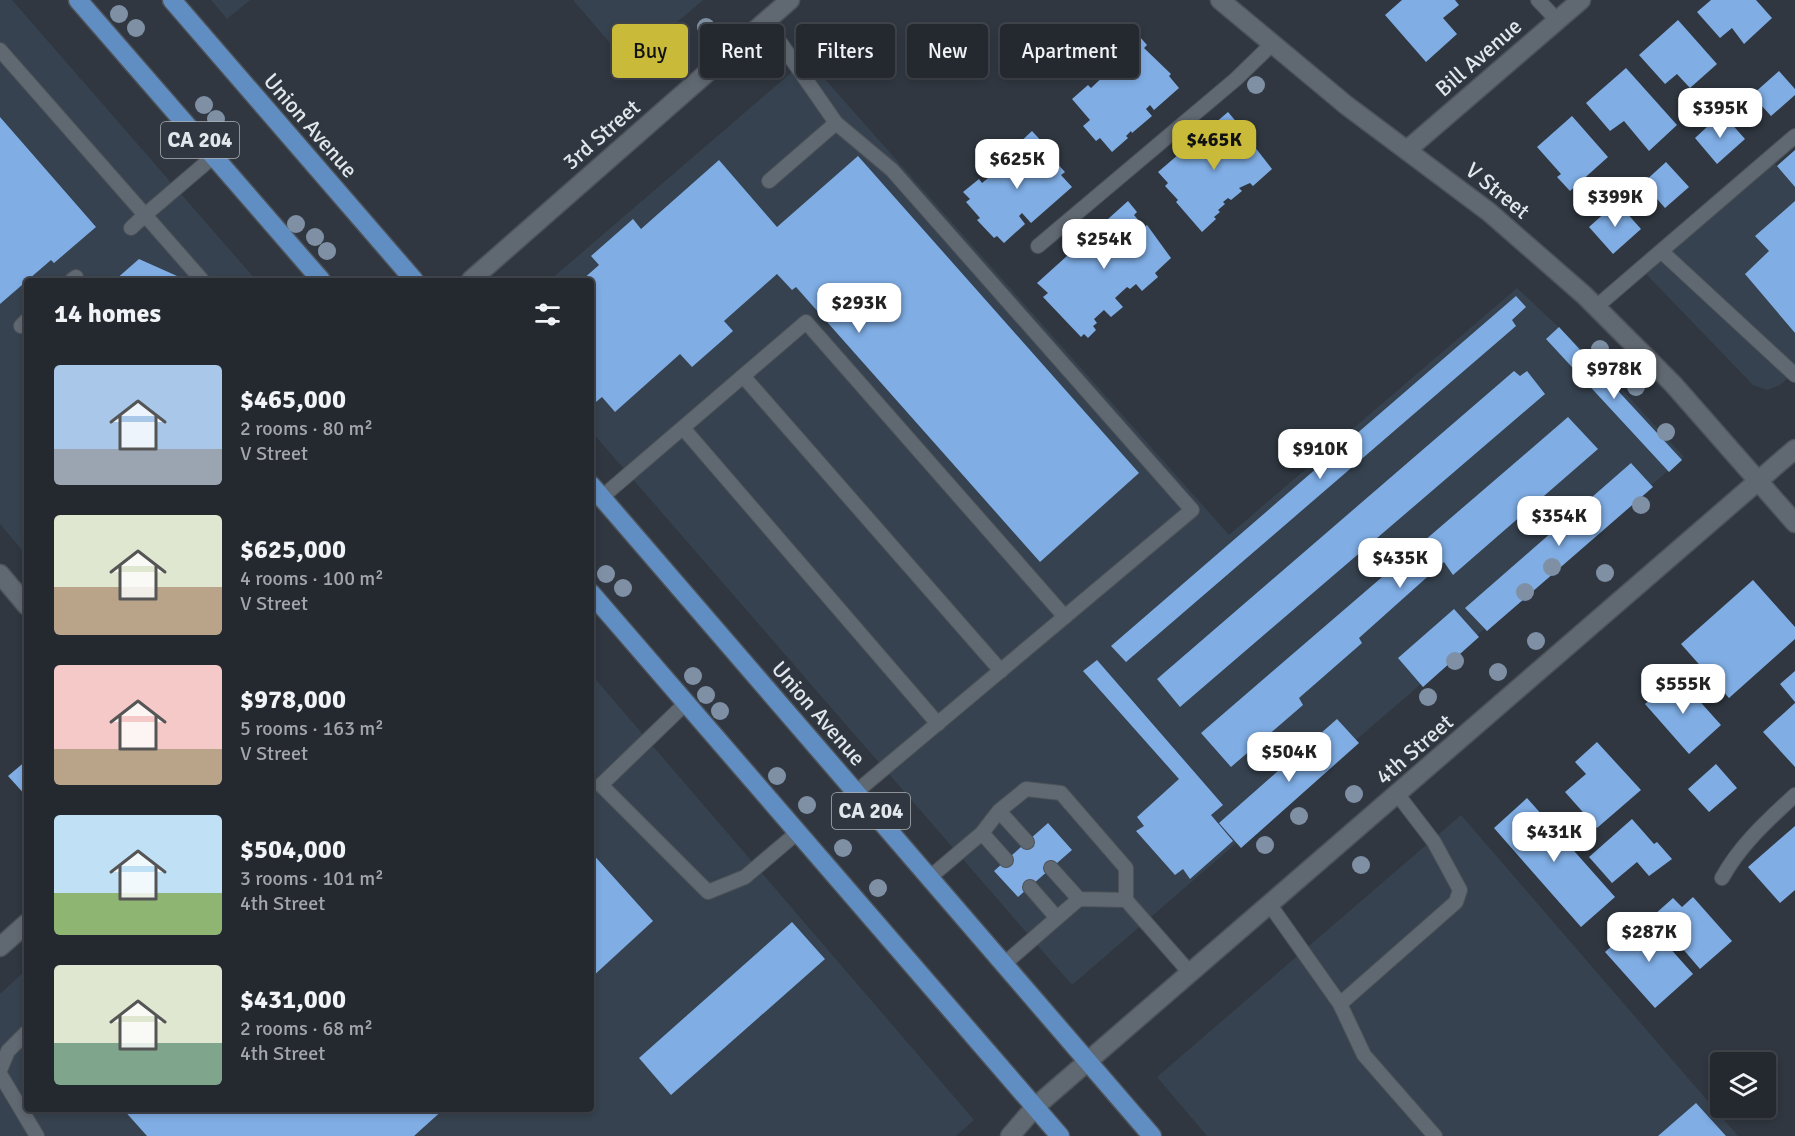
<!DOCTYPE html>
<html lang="en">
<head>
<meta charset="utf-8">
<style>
	:root { --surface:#242930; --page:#30353c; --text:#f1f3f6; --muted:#a3a6ab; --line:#41454c; --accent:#c9ba3a }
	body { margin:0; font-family:Signika,sans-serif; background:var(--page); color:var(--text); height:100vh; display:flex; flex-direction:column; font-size:22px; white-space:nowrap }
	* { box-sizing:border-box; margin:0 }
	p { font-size:20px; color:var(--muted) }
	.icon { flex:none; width:33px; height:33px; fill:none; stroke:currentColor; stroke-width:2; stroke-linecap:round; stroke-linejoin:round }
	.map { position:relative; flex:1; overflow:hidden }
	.sheet { position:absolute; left:24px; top:278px; width:570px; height:834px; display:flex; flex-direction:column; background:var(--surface); border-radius:6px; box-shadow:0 3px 9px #0003,0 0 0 2px var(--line) }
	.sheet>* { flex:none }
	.hud { position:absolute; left:612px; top:24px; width:570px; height:54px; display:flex; gap:12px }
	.fabs { position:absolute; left:1710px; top:1052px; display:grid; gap:12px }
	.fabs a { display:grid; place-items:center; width:66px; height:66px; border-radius:6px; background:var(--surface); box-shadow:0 3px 9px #0003,0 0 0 2px var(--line); font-size:30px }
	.price { position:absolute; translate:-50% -51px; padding:0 14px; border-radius:12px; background:#fff; color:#222; font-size:20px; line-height:39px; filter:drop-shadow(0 2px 3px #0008) }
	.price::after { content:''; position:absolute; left:50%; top:36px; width:18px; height:14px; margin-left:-9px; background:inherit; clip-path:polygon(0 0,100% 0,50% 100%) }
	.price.active { background:var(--accent); color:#111 }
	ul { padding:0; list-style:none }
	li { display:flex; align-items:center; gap:18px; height:150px; padding:0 30px }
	li span { display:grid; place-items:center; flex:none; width:168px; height:120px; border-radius:6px; color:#555 }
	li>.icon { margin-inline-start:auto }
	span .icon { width:72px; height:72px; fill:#fffc; stroke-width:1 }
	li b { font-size:26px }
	h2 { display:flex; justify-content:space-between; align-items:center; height:72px; padding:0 30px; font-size:26px }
	.chip { padding:0 21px; border-radius:6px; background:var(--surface); box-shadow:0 3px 9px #0003,0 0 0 2px var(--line); font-size:21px; line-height:54px }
	.chip.active { background:var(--accent); color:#111 }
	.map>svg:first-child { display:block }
	.built { fill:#36424f }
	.building { fill:#7fade4 }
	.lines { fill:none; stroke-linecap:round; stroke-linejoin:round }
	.service-casing { stroke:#4d5359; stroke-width:16 }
	.minor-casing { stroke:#4d5359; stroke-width:21 }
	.tertiary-casing { stroke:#4d5359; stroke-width:21 }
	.trunk-casing { stroke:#4d5359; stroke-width:21 }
	.service { stroke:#606871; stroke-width:14 }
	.minor { stroke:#606871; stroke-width:18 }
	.tertiary { stroke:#606871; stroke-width:18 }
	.trunk { stroke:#618ec2; stroke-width:18 }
	.tree { fill:#7f90a5 }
	.labels { text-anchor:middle; stroke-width:6; stroke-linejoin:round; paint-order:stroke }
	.shield { fill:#303740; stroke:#adb2b8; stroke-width:1.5 }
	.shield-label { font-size:21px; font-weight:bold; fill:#e2e7ec }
	.street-label { font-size:22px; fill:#e2e7ec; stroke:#303740 }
</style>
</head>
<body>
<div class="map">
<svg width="1795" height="1136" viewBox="0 0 1795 1136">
	<rect width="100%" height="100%" fill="#303740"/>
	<path class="built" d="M0,0h12l244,280h-229v276l-27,-32z
		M211,0h39l-23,19z
		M573,0h130l-75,64z
		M807,59l422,476 288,-247 87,82 80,87 -612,528 -481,-554v-151h-41z
		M1774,163l21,24v185l-15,13 -13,5 -14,-5 -107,-111z
		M591,674l383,446 -18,16h-956v-142l27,-25v139h564z
		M1461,815l277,321h-531l-50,-59z"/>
	<path class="building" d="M1402,0h53l4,5 -16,13 14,16 -31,28 -41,-47z
		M1711,0h45l16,18 -28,26 -12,-16 -12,10 -23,-26z
		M1678,20l39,44 -27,24 -13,-14 -12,10 -26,-29z
		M1140,37l7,8 -3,3 27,26 -2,2 10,12 -25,22 -4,-5 -4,4 6,7 -20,17 -1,-2 -5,5 2,2 -16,14 -12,-14 -4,3 -13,-15 7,-6 -18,-21 16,-14 3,3 16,-15 -3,-4 14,-13 5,6 6,-6 -5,-5z
		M1626,68l51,57 -28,26 -25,-30 -14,10 -24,-28z
		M1779,71l16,18v6l-24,21 -19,-21z
		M1228,112l11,13 -4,4 9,10 3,-2 25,32 -19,17 -3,-3 -11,5 3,3 -11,9 -3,-2 -5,4 2,2 -7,6 2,2 -6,5 2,2 -14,13 -26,-30 2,-2 -13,-14 3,-3 -10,-11z
		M1722,113l23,26 -28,25 -22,-26z
		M1572,116l36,41 -38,34 -13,-14 4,-3 -24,-27z
		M0,117l96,110 -42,36 -3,-3 -51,44z
		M1032,131l12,13 -6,6 10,10 3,-3 14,15 -4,3 11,12 -41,36 -9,-10 -3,3 6,8 -21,19 -7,-7 -3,2 -17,-18 3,-2 -14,-16 4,-3 -7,-7 16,-13 3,4 6,-5 -3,-3 15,-12 5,6 9,-7 -4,-5 10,-8 -3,-4z
		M1795,150v37l-18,-21z
		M858,156l281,317 -99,89 -244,-275 -4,3 -15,-16 -53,47 9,10 -41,36 -12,-13 -65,58 -13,-15 -11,9v-126h-9l17,-15 -8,-9 42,-37 8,10 78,-69 58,67z
		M1666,162l23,25 -24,21 -22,-25z
		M1128,201l9,11 -3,3 10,12 3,-2 24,33 -16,15 3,4 -16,14 -6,-7 -6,5 -3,-2 -12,11 8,9 -12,10 -7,-7 -10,9 3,4 -4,3 3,4 -8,8 -4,-4 -3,3 -38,-40 5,-4 -11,-10z
		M1795,201v132l-50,-59 24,-23 -14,-15z
		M1617,202l24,27 -28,25 -24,-27z
		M139,259l47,21h-71z
		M1516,296l10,11 -14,13 4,6 -390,336 -15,-16z
		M1559,327l123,133 -13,12 -123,-133z
		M1514,371l6,5 7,-5 18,23 -365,313 -23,-28z
		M1568,417l30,32 -145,126 -9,-13 -85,76 3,5 -63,55 4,7 -72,62 -30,-34z
		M1631,463l22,24 -166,144 -22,-23z
		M1753,580l42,47v12l-66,59 -48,-54z
		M1454,609l25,28 -56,50 -25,-29z
		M1097,660l126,145 -12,10 22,26 -43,38 -7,-10 -8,6 -39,-44 8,-5 -7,-9 42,-38 -96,-108z
		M1795,671v31l-15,-18z
		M1677,676l44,49 -32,29 -44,-50z
		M1795,703v64l-32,-35z
		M1337,719l22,24 -118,105 -22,-25z
		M1597,742l44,48 -44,38 -32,-36 21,-18 -11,-12z
		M27,760v37l-19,-21z
		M1716,764l21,24 -28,24 -21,-23z
		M1527,798l88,99 -34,30 -87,-99z
		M1632,819l22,25 3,-2 15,17 -23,17 -12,-14 -25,21 -23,-26z
		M1048,823l24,27 -54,47 -24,-26z
		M1795,826v64l-15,13 -32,-36z
		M591,852l62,69 -62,57z
		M1693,897l39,44 -32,28 -46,-54 19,-17 9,9z
		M1643,918l50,56 -38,34 -50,-56z
		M792,922l33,37 -154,136 -32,-37z
		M1696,1103l30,33h-68z
		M122,1108h323l-31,28h-267z"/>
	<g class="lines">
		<defs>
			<path id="service" d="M1538,0l19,20
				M766,22l70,101 56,47 300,340 -336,282
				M0,50l145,165 -14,13
				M769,181l67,-58
				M1038,246l198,-167 36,-35
				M1661,251l134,124
				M72,280l4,-3
				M202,280l-57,-65 69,-59
				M1596,307l199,-171
				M21,326l6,-6
				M743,376l258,295
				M683,428l255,296
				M602,497l204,-175 259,295
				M686,703l-85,82 107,107 37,-15 53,-45
				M999,811l28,31
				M982,833l24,27
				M1051,868l28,31
				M929,878l53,-45 17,-22 27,-22 35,4 65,75v32
				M1722,878c18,-33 46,-58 73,-83
				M1030,887l27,31
				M1270,905l70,99 24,51 71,81
				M1004,964l75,-65 47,1 65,74
				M1340,1004l116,-102 4,-12 -26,-48 -36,-47
				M0,1070l8,-19 19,-19
				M0,1074l37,62"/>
			<path id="minor" d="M1220,0l126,105 143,107 95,83 89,89 122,139
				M1407,150l174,-150
				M471,280l319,-280
				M0,574l27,32
				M0,947l27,-24"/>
			<path id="tertiary" d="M1010,1136l25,-29 760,-658"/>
			<path id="trunk" d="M78,0l243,280
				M172,0l242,280
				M591,485l561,651
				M591,593l469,543"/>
		</defs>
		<use href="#service" class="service-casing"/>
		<use href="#minor" class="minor-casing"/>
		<use href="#tertiary" class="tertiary-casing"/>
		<use href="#trunk" class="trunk-casing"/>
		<use href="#service" class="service"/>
		<use href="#minor" class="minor"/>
		<use href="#tertiary" class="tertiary"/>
		<use href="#trunk" class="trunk"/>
	</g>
	<g class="tree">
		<circle cx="119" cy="14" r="9"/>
		<circle cx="706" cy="27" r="9"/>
		<circle cx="136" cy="28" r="9"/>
		<circle cx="1256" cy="85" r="9"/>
		<circle cx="204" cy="105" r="9"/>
		<circle cx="216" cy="119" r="9"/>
		<circle cx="229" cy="139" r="9"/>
		<circle cx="296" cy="224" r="9"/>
		<circle cx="315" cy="237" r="9"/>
		<circle cx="327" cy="251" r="9"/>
		<circle cx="1600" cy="349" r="9"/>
		<circle cx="1636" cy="387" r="9"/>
		<circle cx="1666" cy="432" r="9"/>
		<circle cx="1641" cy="505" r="9"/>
		<circle cx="1552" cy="567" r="9"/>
		<circle cx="1605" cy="573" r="9"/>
		<circle cx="606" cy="574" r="9"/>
		<circle cx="623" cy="588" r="9"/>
		<circle cx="1525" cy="592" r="9"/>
		<circle cx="1536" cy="641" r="9"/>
		<circle cx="1455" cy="661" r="9"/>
		<circle cx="1498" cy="672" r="9"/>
		<circle cx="693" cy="676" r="9"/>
		<circle cx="706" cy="695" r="9"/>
		<circle cx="1428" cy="697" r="9"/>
		<circle cx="720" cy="711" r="9"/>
		<circle cx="777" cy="776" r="9"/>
		<circle cx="1354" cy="794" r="9"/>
		<circle cx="807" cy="805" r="9"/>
		<circle cx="1299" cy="816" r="9"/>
		<circle cx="1265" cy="845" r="9"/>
		<circle cx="843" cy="848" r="9"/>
		<circle cx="1361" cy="865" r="9"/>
		<circle cx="878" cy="888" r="9"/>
	</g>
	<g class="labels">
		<g class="shield">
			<rect x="161" y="122" width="78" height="36" rx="4.5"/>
			<rect x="832" y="793" width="78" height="36" rx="4.5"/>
		</g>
		<g class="shield-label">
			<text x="200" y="147">CA 204</text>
			<text x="871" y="818">CA 204</text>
		</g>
		<g class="street-label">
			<text transform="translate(1478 57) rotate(-41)" y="8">Bill Avenue</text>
			<text transform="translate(311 125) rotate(49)" y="8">Union Avenue</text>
			<text transform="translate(601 134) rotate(-41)" y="8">3rd Street</text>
			<text transform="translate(1498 190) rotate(39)" y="8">V Street</text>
			<text transform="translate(819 713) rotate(49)" y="8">Union Avenue</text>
			<text transform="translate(1414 749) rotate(-41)" y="8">4th Street</text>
		</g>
	</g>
</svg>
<div class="fabs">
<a><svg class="icon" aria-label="layers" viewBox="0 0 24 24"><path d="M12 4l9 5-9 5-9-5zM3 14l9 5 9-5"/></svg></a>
</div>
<b class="price" style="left:1720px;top:139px">$395K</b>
<b class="price active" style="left:1214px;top:171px">$465K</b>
<b class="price" style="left:1017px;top:190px">$625K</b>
<b class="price" style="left:1615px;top:228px">$399K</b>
<b class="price" style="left:1104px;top:270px">$254K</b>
<b class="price" style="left:859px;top:334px">$293K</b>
<b class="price" style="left:1614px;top:400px">$978K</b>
<b class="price" style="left:1320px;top:480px">$910K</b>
<b class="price" style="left:1559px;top:547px">$354K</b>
<b class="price" style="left:1400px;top:589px">$435K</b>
<b class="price" style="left:1683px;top:715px">$555K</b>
<b class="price" style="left:1289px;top:783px">$504K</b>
<b class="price" style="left:1554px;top:863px">$431K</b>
<b class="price" style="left:1649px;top:963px">$287K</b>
<div class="hud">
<a class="chip active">Buy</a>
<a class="chip">Rent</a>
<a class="chip">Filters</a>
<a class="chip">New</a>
<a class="chip">Apartment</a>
</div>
<section class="sheet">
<h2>14 homes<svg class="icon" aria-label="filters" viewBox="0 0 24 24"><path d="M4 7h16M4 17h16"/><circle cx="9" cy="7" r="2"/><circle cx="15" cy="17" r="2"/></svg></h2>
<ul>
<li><span style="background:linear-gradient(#a9c7e8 70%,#9aa5b1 0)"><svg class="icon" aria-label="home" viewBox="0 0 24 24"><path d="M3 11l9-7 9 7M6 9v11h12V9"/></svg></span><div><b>$465,000</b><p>2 rooms · 80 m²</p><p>V Street</p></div></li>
<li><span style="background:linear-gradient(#dfe7d0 60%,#b9a48a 0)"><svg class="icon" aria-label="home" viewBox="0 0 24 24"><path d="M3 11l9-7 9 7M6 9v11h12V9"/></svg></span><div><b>$625,000</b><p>4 rooms · 100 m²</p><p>V Street</p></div></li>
<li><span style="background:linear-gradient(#f6c9c9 70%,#b9a48a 0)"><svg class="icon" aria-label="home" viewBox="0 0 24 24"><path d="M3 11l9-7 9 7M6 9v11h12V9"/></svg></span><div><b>$978,000</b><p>5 rooms · 163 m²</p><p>V Street</p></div></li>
<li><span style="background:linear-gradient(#bfe0f5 65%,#8fb573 0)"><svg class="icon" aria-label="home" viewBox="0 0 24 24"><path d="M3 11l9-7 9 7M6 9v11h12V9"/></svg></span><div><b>$504,000</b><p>3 rooms · 101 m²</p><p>4th Street</p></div></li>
<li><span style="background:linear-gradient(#dfe7d0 65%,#7fa58c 0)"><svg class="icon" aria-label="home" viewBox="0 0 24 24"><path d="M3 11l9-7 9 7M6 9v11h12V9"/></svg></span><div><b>$431,000</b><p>2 rooms · 68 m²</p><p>4th Street</p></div></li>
</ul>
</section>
</div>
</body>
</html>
